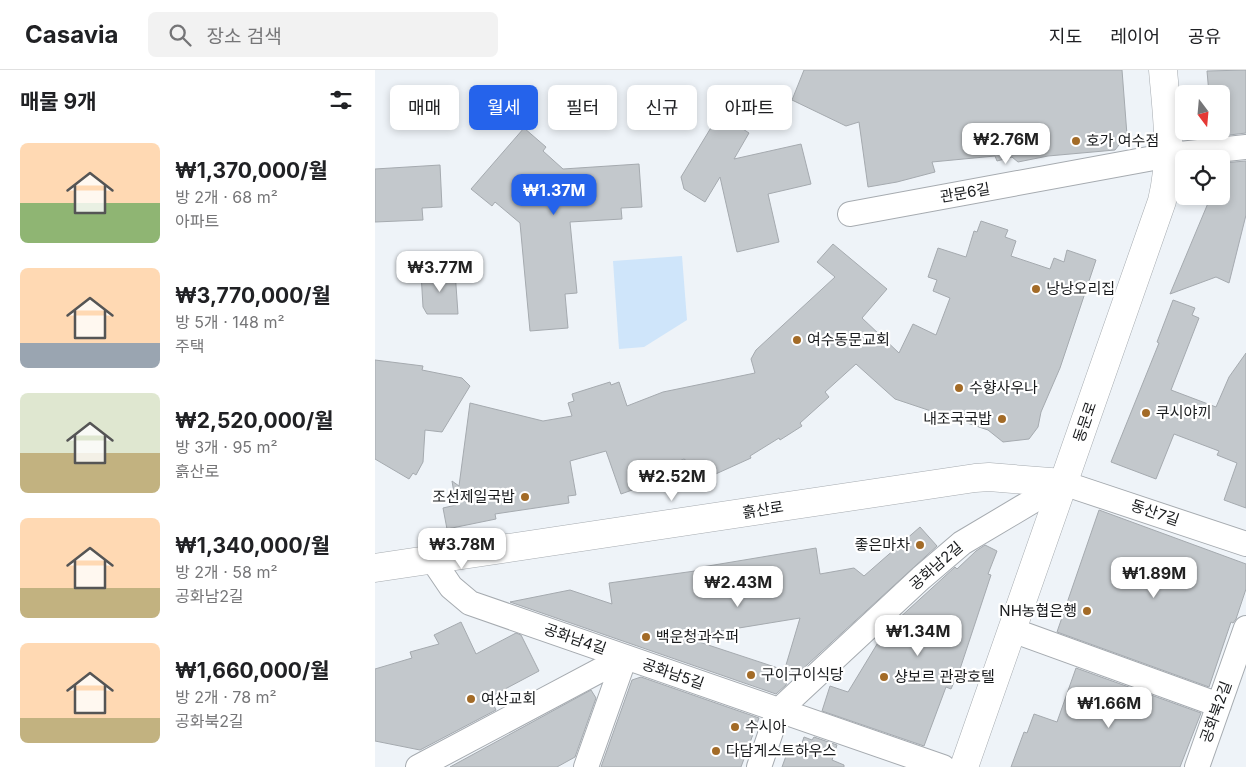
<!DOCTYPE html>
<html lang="ko">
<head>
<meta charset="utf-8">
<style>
	:root { --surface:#fff; --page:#f2f2f2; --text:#202124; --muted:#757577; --line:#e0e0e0; --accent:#2563eb }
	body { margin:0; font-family:Inter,"Noto Sans KR",sans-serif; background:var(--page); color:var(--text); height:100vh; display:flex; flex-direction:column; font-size:19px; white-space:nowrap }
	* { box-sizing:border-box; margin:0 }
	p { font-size:16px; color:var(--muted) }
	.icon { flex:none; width:28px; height:28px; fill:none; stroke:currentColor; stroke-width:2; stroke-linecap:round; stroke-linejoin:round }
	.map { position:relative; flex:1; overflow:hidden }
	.panel { display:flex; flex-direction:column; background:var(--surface); width:375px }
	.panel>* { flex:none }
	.hud { position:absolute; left:15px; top:15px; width:475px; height:45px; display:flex; gap:10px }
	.needle { width:32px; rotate:164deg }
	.buttons { position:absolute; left:800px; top:15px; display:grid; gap:10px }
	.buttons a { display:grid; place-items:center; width:55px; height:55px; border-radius:8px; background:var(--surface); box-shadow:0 2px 8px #0003; font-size:25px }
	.price { position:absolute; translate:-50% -42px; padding:0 11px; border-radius:10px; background:#fff; color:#222; font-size:16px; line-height:32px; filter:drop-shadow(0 1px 2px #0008) }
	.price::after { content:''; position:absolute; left:50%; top:30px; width:15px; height:11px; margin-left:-8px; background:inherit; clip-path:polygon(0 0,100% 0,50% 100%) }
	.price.current { background:var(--accent); color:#fff }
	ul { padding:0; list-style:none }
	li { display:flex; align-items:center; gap:15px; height:125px; padding:0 20px }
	li span { display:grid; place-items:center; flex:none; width:140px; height:100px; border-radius:8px; color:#555 }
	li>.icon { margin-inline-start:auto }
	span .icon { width:60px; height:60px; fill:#fffc; stroke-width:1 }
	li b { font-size:21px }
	h2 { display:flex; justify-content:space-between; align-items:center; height:60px; padding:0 20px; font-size:21px }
	.pill { padding:0 18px; border-radius:8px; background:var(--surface); box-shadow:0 2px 8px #0003; font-size:18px; line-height:45px }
	.pill.current { background:var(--accent); color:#fff }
	header { display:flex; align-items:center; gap:30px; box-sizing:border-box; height:70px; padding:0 25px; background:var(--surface); border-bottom:1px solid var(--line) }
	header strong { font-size:24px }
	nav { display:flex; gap:28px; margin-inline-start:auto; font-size:18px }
	.search { width:350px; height:45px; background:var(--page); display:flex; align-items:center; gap:12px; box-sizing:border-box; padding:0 18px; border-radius:8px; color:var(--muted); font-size:19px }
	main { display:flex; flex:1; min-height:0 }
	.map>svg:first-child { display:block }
	.green { fill:#cfe5fa }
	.building { fill:#c3c8cc; stroke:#a5aaaf }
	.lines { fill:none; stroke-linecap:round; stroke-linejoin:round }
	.minor-casing { stroke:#a6abb0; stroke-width:26 }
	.tertiary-casing { stroke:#a6abb0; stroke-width:29 }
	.minor { stroke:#fff; stroke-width:24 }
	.tertiary { stroke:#fff; stroke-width:28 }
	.poi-dot { fill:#a36b27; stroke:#fff; stroke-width:2 }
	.labels { text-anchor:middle; stroke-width:4.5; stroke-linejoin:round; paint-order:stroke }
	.poi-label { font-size:15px; fill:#181a1c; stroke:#fff; text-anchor:start }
	.street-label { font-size:15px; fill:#181a1c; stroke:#fff }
</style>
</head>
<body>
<header>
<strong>Casavia</strong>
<div class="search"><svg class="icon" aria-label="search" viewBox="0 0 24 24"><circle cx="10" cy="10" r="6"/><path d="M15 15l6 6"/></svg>장소 검색</div>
<nav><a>지도</a><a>레이어</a><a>공유</a></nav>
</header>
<main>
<section class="panel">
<h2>매물 9개<svg class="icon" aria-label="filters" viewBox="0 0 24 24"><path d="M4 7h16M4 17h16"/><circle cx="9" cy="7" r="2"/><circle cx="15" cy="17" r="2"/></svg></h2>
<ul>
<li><span style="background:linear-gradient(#ffd9b3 60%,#8fb573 0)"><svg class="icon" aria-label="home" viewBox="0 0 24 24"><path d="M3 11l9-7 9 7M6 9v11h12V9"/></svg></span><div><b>₩1,370,000/월</b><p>방 2개 · 68 m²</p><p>아파트</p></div></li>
<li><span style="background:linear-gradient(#ffd9b3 75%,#9aa5b1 0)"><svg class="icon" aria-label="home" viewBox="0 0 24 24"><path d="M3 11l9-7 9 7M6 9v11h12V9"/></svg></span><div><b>₩3,770,000/월</b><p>방 5개 · 148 m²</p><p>주택</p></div></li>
<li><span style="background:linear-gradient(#dfe7d0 60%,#c2b280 0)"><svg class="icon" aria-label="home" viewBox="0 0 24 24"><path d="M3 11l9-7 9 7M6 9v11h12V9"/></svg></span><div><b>₩2,520,000/월</b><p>방 3개 · 95 m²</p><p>흙산로</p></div></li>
<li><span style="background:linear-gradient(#ffd9b3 70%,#c2b280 0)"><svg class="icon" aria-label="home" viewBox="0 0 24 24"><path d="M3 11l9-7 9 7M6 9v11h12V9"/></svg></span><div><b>₩1,340,000/월</b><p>방 2개 · 58 m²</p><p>공화남2길</p></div></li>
<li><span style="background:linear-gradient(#ffd9b3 75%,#c2b280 0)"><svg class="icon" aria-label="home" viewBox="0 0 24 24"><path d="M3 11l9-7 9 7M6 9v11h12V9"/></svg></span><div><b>₩1,660,000/월</b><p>방 2개 · 78 m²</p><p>공화북2길</p></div></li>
</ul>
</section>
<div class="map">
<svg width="871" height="697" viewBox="0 0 871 697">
	<rect width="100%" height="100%" fill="#eef3f8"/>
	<path class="green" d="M307,186l5,64 -43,27 -25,2 -6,-88z"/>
	<path class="building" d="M429,0h318l5,65 -12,15 -67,6 -30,6 -6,-5 -15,4 -2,-5 -63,6 3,10 -38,10 -29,5 -9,-65 -13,4 -54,-26z
		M871,0v63l-25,3v-42h-12l-2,-23z
		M354,50l20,13 -15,26 67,-15 10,40 -43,10 11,48 -42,10 -17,-75 -15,25 -21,-13 -3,-12 31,-51z
		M149,58l22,19 -3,4 20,18 76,-5 3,43 -21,1 1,11 -52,3 7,71 -12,1 3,34 -38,3 -10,-108 -25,-21 -3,4 -21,-17z
		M871,91v54l-17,68 -13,-6 -46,17 41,-98h10l1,-33z
		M65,95l2,42 -20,1 1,12 -48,2v-53z
		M606,151l27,9 -3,7 11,4 -5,15 39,13 4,-11 10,4 3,-12 29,10 -36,108 -19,44 -3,15 -9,12 -26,3 -15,-12 -93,-31 -39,-35 -31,28 4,5 -29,26 2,3 -22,14 -1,-2 -29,18 1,2 -42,19 -25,-18 -37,17 2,8 -28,10 -15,-43 -36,10 6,34 -8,1 1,7 -74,11 1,5 -49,10 -4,-21 13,-3 -4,-24 7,5 11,-83 73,18 29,-5 -4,-13 6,-2 -2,-7 38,-12 1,3 8,-3 8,24 36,-14 92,-19 -4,-14 5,-9 79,-73 -18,-15 16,-18 54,45 -25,29 37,35 14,-29 23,11 14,-37 -17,-7 4,-11 -9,-3 10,-29 28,9 8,-26 3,1z
		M80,201l3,43h-31l-4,-7 -2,-34z
		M798,230l22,8 -3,7 7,3 -28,72 45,17 13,-30 17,-24v155l-22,-8 13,-37 -20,-8 2,-4 -45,-17 -18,45 -45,-17 48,-119 -2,-1z
		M0,290l48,6 -1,4 40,8 8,8 -28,46 -17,-2 -2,32 -7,13 -3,-2 -4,6 -34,-20z
		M724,440l147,54v25l-10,30 -3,4 -2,-1 -22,65 -152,-55z
		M545,457l17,19 -141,129 -10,-10 14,-47 -116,19 106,35 -4,13 -10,9 -266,-92 60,-12 42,14 -3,-21 93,-13v-3l114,-19 4,26 34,-6 10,8z
		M610,475l12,6 -9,23 3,1 -30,91 -10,23 -5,-2 -22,59 -102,-35 8,-25 18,6 37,-61 70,-64 2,2 19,-18z
		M86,552l15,32 40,-21 5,2 18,36 -49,26 6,13 -76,40 -45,-9v-72l37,-11 -2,-6 29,-8 -5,-9z
		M701,598l125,45 -21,54h-169l13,-35 3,1 7,-19 23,8z
		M266,607l118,41 -18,49h-140l31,-87z
		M216,620l5,8 -21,59 -18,10h-107z
		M429,667l8,3 2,-3 23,8 -5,15 12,5v2h-62l8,-22 10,4z"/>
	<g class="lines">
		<defs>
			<path id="minor" d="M475,144l320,-59 76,-8
				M57,489l19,28 19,16 473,164
				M637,560l207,75
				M43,697l207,-110
				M211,697l39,-110
				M384,697l19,-56 143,-133 41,-35 101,-60 183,61
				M822,697l49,-139"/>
			<path id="tertiary" d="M0,498l600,-90 14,-1 74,6
				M589,697l198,-566c11,-46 5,-84 1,-131"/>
		</defs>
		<use href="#minor" class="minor-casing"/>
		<use href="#tertiary" class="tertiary-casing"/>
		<use href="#minor" class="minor"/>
		<use href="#tertiary" class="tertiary"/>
	</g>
	<g class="poi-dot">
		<circle cx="701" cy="71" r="5"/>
		<circle cx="661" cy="219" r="5"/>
		<circle cx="422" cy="270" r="5"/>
		<circle cx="584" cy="318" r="5"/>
		<circle cx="771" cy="343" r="5"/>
		<circle cx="627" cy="349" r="5"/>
		<circle cx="150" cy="427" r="5"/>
		<circle cx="545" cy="475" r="5"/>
		<circle cx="712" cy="541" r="5"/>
		<circle cx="271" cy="567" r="5"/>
		<circle cx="376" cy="605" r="5"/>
		<circle cx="509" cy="607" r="5"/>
		<circle cx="96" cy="629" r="5"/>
		<circle cx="360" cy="657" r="5"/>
		<circle cx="341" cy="681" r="5"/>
	</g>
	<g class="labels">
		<g class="poi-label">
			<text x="711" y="76">호가 여수점</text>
			<text x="671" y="224">낭낭오리집</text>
			<text x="432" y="275">여수동문교회</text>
			<text x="594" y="323">수향사우나</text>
			<text x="781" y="348">쿠시야끼</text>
			<text x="617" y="354" text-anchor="end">내조국국밥</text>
			<text x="140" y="432" text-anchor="end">조선제일국밥</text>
			<text x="535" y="480" text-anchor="end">좋은마차</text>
			<text x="702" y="546" text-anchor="end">NH농협은행</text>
			<text x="281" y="572">백운청과수퍼</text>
			<text x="386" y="610">구이구이식당</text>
			<text x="519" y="612">샹보르 관광호텔</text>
			<text x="106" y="634">여산교회</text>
			<text x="370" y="662">수시아</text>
			<text x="351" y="686">다담게스트하우스</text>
		</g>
		<g class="street-label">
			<text transform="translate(590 123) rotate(-10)" y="5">관문6길</text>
			<text transform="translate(710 352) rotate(-71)" y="5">동문로</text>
			<text transform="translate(388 440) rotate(-9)" y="5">흙산로</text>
			<text transform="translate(780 443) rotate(19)" y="5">동산7길</text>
			<text transform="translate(561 496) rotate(-41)" y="5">공화남2길</text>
			<text transform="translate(200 569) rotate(19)" y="5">공화남4길</text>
			<text transform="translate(298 604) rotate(19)" y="5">공화남5길</text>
			<text transform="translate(841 642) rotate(-70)" y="5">공화북2길</text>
		</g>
	</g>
</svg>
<div class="buttons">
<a><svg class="needle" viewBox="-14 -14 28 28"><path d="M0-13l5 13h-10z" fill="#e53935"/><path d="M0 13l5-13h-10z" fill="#757577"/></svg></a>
<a><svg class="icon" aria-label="locate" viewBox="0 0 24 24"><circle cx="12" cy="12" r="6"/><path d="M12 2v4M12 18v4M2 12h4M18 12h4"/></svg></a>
</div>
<b class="price" style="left:631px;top:95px">₩2.76M</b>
<b class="price current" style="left:179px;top:146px">₩1.37M</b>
<b class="price" style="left:65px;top:223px">₩3.77M</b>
<b class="price" style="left:297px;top:432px">₩2.52M</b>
<b class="price" style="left:87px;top:500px">₩3.78M</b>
<b class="price" style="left:779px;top:529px">₩1.89M</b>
<b class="price" style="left:363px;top:538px">₩2.43M</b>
<b class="price" style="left:543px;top:587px">₩1.34M</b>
<b class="price" style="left:734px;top:659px">₩1.66M</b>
<div class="hud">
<a class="pill">매매</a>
<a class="pill current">월세</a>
<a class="pill">필터</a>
<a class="pill">신규</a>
<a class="pill">아파트</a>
</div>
</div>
</main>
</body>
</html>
